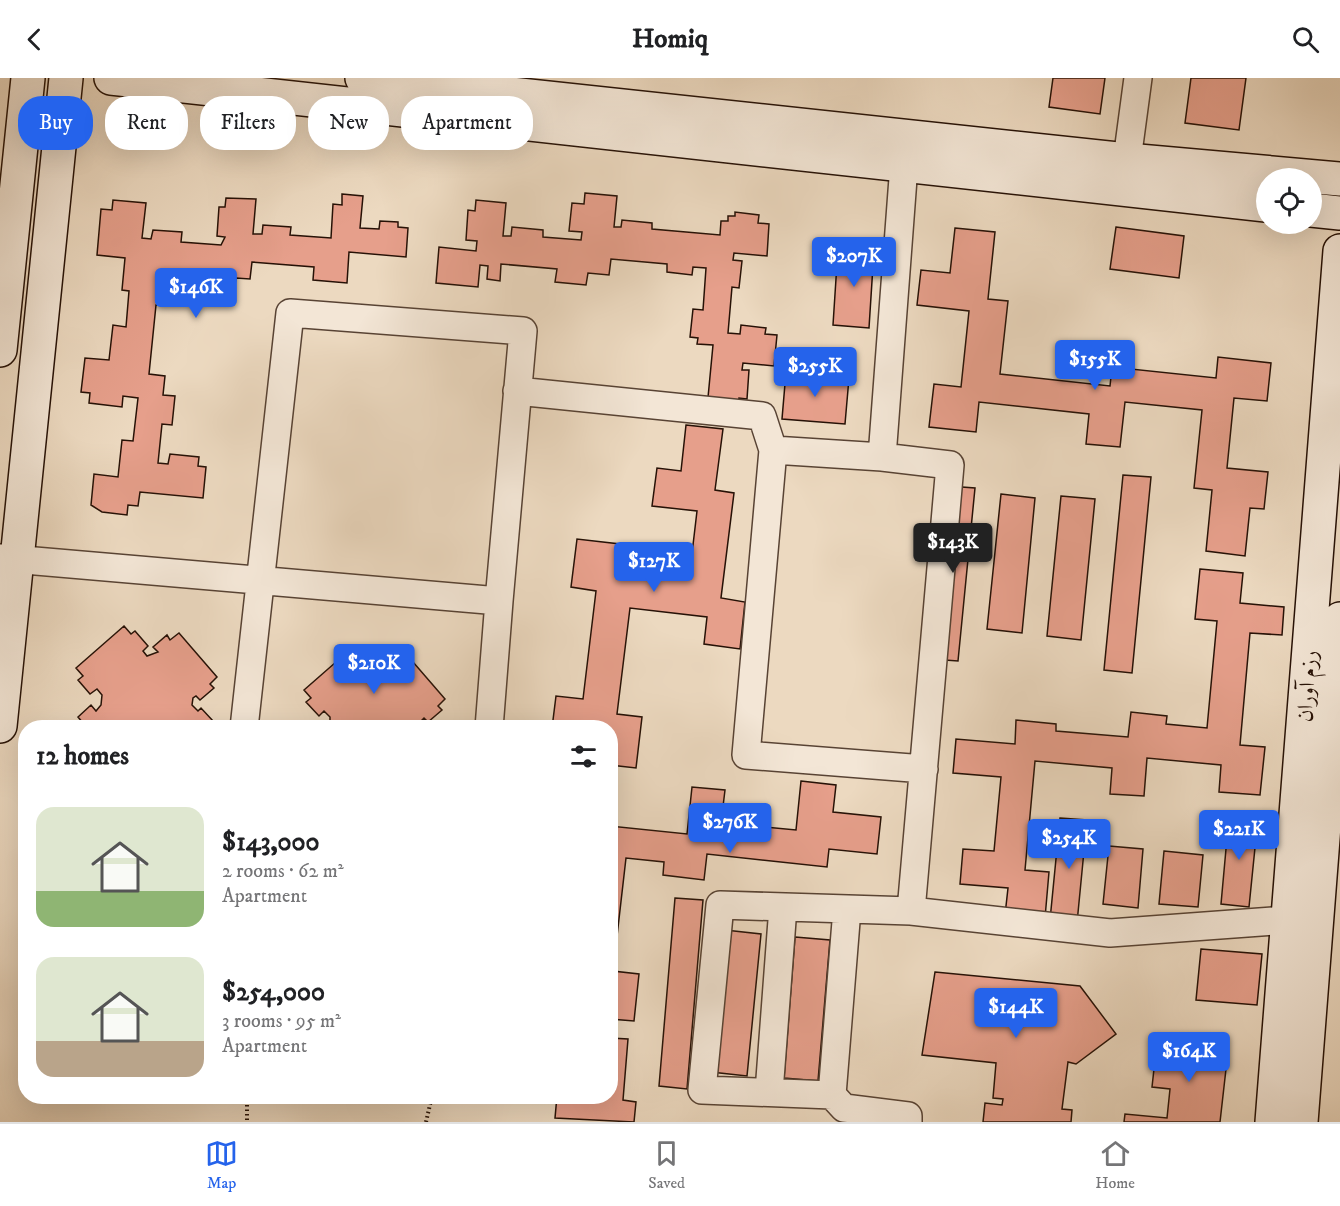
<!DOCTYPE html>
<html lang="en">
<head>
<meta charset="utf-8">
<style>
	:root { --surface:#fff; --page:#f2f2f2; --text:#202124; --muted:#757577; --line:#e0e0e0; --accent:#2563eb }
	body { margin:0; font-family:"IM FELL DW Pica",Amiri,serif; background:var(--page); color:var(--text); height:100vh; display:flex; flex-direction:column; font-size:22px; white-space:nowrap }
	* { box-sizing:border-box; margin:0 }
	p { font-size:20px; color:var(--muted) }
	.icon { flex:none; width:33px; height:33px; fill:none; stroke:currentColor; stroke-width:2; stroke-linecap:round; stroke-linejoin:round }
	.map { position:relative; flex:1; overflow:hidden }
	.drawer { position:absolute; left:18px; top:642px; width:600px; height:384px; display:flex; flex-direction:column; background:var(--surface); border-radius:24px; box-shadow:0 6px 24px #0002 }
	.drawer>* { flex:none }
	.hud { position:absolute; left:18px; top:18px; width:600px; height:54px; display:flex; gap:12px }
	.tools { position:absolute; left:1256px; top:90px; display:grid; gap:12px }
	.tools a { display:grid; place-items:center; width:66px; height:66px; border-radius:50%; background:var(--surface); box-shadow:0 6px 24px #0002; font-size:30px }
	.price { position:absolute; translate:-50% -51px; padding:0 14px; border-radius:6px; background:var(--accent); color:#fff; font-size:20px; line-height:39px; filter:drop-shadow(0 2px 3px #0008) }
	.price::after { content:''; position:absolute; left:50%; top:36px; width:18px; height:14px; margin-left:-9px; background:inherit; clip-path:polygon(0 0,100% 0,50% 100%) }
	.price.selected { background:#222; color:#fff }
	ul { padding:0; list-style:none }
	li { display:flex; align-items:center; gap:18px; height:150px; padding:0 18px }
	li span { display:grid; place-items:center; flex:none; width:168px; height:120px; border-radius:18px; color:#555 }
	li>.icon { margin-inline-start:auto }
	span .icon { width:72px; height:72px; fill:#fffc; stroke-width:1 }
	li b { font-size:26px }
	h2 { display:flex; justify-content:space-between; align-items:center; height:72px; padding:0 18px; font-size:26px }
	.tag { padding:0 21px; border-radius:24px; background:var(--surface); box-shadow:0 6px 24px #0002; font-size:21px; line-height:54px }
	.tag.selected { background:var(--accent); color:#fff }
	header { display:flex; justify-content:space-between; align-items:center; height:78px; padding:0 18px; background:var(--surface); font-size:27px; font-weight:700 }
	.dock { display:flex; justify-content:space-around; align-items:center; height:84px; border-top:2px solid var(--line); background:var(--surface); font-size:16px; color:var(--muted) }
	.dock a { display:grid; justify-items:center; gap:3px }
	.dock .selected { color:var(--accent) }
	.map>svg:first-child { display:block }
	.building { fill:#e69f8b; stroke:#261106; stroke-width:1.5 }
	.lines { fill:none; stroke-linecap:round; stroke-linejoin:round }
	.street-casing { stroke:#584334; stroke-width:30 }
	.secondary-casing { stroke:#261106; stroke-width:36 }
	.path { stroke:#261106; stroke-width:4; stroke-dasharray:1.5 3; stroke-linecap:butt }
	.street { stroke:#f3e6d6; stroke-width:27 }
	.secondary { stroke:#f3e6d6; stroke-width:33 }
	.labels { text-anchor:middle; stroke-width:4.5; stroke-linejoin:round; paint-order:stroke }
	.street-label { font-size:22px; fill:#261106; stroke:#f3e6d6 }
</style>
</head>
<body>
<header><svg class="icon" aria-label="back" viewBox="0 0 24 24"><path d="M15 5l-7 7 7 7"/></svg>Homiq<svg class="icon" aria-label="search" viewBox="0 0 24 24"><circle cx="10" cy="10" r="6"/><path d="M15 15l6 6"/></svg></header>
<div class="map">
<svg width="1340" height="1044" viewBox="0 0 1340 1044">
	<rect width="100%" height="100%" fill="#ecd9c0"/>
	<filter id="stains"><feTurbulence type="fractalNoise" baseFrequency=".00333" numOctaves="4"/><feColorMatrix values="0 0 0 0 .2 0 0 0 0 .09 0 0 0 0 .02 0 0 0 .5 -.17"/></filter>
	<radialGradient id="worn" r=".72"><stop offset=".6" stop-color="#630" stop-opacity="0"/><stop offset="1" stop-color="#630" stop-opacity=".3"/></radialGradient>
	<path class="building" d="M1053,0h52l-5,36 -51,-7z
		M1191,0h55l-7,52 -54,-7z
		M585,115l32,3 -3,31h7l1,-7 30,3v6l68,6 1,-14h7v-5h7v-4l24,3 -1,8 11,1 -2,32 -33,-3 -1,7 9,1 -3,27 -7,-1 -4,46 12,1 1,-9 25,3 -1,6 12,1 -3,31 -31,-3 -1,7h7l-2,29 -8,-1 -1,12 -31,-2 6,-63 -16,-1 1,-6 -8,-1 3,-28 10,1 3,-42 -13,-1 -1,8 -25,-3v-8l-56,-5 -2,16 -21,-2 -2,12 -31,-3 2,-13 -56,-5 -1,17 -13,-2 1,-13 -8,-1 -2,22 -42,-4 3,-36 37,4 1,-10 -11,-1 2,-30 7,1 1,-11 30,3 -3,33h8l1,-9 31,3v7l38,3 1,-8 -13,-1 3,-28 12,1z
		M342,116l21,2 -3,32 19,1 1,-8 18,1v5l10,1 -2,29 -57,-5 -2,31 -34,-3 1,-13 -62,-5 -2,17 -14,-1 -2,14 -31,-2v-8l-36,-4 -3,28 -8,-1 -7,69 16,2 -2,19 12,1 -3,29 -10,-1 -4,39 10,1 2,-10 29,3 -1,9 8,1 -3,31 -63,-6 -2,14 -10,-1 -1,10 -25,-3 -11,-7 3,-31 24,3 4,-37 11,1 5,-43 -15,-2 -1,11 -33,-4 1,-10 -9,-1 4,-34 24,2 4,-35 13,2 3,-36 -7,-1 3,-32 -28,-3 4,-46 11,1 1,-10 33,3 -4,35 9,1 2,-9 29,2 -1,10 40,3 4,-8 -8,-1 2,-29h6l1,-9 30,1 -3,35h9l1,-9 28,2 -1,8 41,3 2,-34 9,1z
		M1116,149l68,9 -5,42 -69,-9z
		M955,150l40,4 -7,67 20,2 -8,73 110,12 2,-19 104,11 2,-21 53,6 -4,38 -33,-3 -7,70 41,4 -4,37 -14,-1 -5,48 -39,-5 6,-61 -18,-2 8,-78 -77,-8 -5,45 -34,-3 3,-30 -110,-12 -3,30 -47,-5 5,-43 27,3 8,-76 -52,-6 4,-35 29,3z
		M838,170l36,2 -5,78 -36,-3z
		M786,294l63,6 -4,46 -63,-5z
		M686,347l37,4 -8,61 19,3 -13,105 24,4 -5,47 -36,-5 3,-27 -77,-9 -13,106 25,3 -6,51 -26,-3v-37h-58l4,-32 27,3 13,-108 -25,-4 6,-48 43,5 -3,26 72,9 8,-68 -45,-5 5,-38 24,3z
		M1123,397l28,2 -19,196 -28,-3z
		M948,408l27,2 -17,173 -27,-2z
		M1001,416l34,4 -13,135 -35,-4z
		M1061,418l34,3 -14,141 -34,-4z
		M1200,491l43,4 -3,30 44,4 -2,28 -32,-2 -10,112 25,2 -5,48 -41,-3 2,-27 -74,-7 -3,38 -34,-2 2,-26 -77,-7 -10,109 24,2 -4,46 -40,-3 3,-27 -48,-4 3,-35 31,2 7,-74 -48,-4 3,-34 59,5 1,-24 40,4v7l72,6 3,-25 36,4 -1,8 41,4 10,-107 -22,-2z
		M124,548l7,8 4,-3 13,15 -5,5 4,5 11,-4 -5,-5 14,-12 3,5 9,-7 38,44 -7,7 4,4 -14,12 -4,-4 -3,2 -1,7 6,6 3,-3 13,14 -3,4 1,2h-134l5,-5 -5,-6 13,-12 5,6 5,-6 1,-10 -5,-6 -7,5 -12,-14 5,-4 -7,-8z
		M352,570l7,9 4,-3 13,15 -5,4 4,5 11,-4 -5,-5 13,-12 5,5 8,-7 38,44 -7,7 4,4 -14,12 -4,-4 -3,3v7h-91v-11l-6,-6 -5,5 -13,-14 5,-4 -7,-8z
		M801,703l35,4 -3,27 48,5 -4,37 -48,-5 -2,18 -120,-13 -3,26 -41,-5 1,-13 -38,-4 -13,113 26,3 -5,47 -24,-2v-193l77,8 5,-47 33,3 -4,33 75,7z
		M1229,738l29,2 -9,89 -28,-3z
		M1060,740l27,2 -10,103 -27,-3z
		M1109,768l34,3 -5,59 -35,-4z
		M1164,773l39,4 -5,52 -39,-3z
		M675,820l28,2 -16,189 -28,-3z
		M725,852l36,4 -14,142 -36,-4z
		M795,859l35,3 -12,141 -34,-3z
		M1201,871l61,5 -5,51 -61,-5z
		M935,894l145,14 36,48 -40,30 -8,-2 -6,47 10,1 -1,12h-88l2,-19 17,2 1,-6 -10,-1 3,-35 -74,-8z
		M1201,959l20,2 -3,26 -7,-1 -1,3 16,2 -6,53h-96l1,-8 42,4 3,-29 -18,-2 5,-45 23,3v6l19,2z
		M610,960l18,1 -5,61 13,2 -2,20 -79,-4 2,-22h53z"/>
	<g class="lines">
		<defs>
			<path id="street" d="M1127,82l11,-82
				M517,313l245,25 11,34 -27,305 178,14
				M773,372l109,7 68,8 -39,446
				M882,379l22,-292
				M0,480l499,43 -10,127
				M244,650l46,-415 233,18 -24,270
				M769,1014l14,-185
				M832,1017l15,-186
				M908,1044v-6l-64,-8 -12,-13 -130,-5 18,-185 191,6 199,22 177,-13"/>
			<path id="secondary" d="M111,0l1155,127
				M362,0l765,82 213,19
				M1311,132l29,3
				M0,272l28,-272
				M0,648l66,-648
				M1272,1044l68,-871
				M1301,1044l39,-503"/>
		</defs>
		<use href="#street" class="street-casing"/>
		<use href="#secondary" class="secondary-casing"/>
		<path class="path" d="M247,1018v26
			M426,1044l6,-26"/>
		<use href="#street" class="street"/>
		<use href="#secondary" class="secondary"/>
	</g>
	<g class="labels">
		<g class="street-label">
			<text transform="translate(1306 608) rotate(-86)" y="8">رزم آوران</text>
		</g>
	</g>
	<rect width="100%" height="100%" filter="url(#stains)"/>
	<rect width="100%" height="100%" fill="url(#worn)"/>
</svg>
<div class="tools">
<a><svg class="icon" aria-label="locate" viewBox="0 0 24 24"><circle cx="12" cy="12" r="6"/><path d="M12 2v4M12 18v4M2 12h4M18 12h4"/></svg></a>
</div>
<b class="price" style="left:854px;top:210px">$207K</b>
<b class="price" style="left:196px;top:241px">$146K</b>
<b class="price" style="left:1095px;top:313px">$155K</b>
<b class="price" style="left:815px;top:320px">$255K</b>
<b class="price selected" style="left:953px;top:496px">$143K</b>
<b class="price" style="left:654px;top:515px">$127K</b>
<b class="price" style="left:374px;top:617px">$210K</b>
<b class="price" style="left:730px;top:776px">$276K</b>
<b class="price" style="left:1239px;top:783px">$221K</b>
<b class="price" style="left:1069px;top:792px">$254K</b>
<b class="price" style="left:1016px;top:961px">$144K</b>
<b class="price" style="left:1189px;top:1005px">$164K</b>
<div class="hud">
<a class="tag selected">Buy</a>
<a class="tag">Rent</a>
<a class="tag">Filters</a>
<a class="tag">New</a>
<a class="tag">Apartment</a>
</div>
<section class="drawer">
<h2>12 homes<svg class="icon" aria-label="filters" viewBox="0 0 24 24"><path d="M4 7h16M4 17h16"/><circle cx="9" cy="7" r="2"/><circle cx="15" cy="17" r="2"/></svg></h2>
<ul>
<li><span style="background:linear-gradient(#dfe7d0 70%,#8fb573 0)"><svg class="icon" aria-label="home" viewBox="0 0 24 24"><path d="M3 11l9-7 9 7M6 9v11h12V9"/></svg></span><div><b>$143,000</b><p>2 rooms · 62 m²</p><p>Apartment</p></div></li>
<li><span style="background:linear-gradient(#dfe7d0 70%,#b9a48a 0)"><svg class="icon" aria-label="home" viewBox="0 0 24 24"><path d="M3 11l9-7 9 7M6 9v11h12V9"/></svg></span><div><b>$254,000</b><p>3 rooms · 95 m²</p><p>Apartment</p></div></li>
</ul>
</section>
</div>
<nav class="dock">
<a class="selected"><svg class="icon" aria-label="map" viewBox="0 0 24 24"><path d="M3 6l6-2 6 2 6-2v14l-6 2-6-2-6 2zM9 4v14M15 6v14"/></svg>Map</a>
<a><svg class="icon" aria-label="saved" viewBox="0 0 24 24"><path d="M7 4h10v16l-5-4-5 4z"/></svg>Saved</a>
<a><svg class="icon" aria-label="home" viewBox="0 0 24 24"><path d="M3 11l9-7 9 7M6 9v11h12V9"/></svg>Home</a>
</nav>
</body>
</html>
